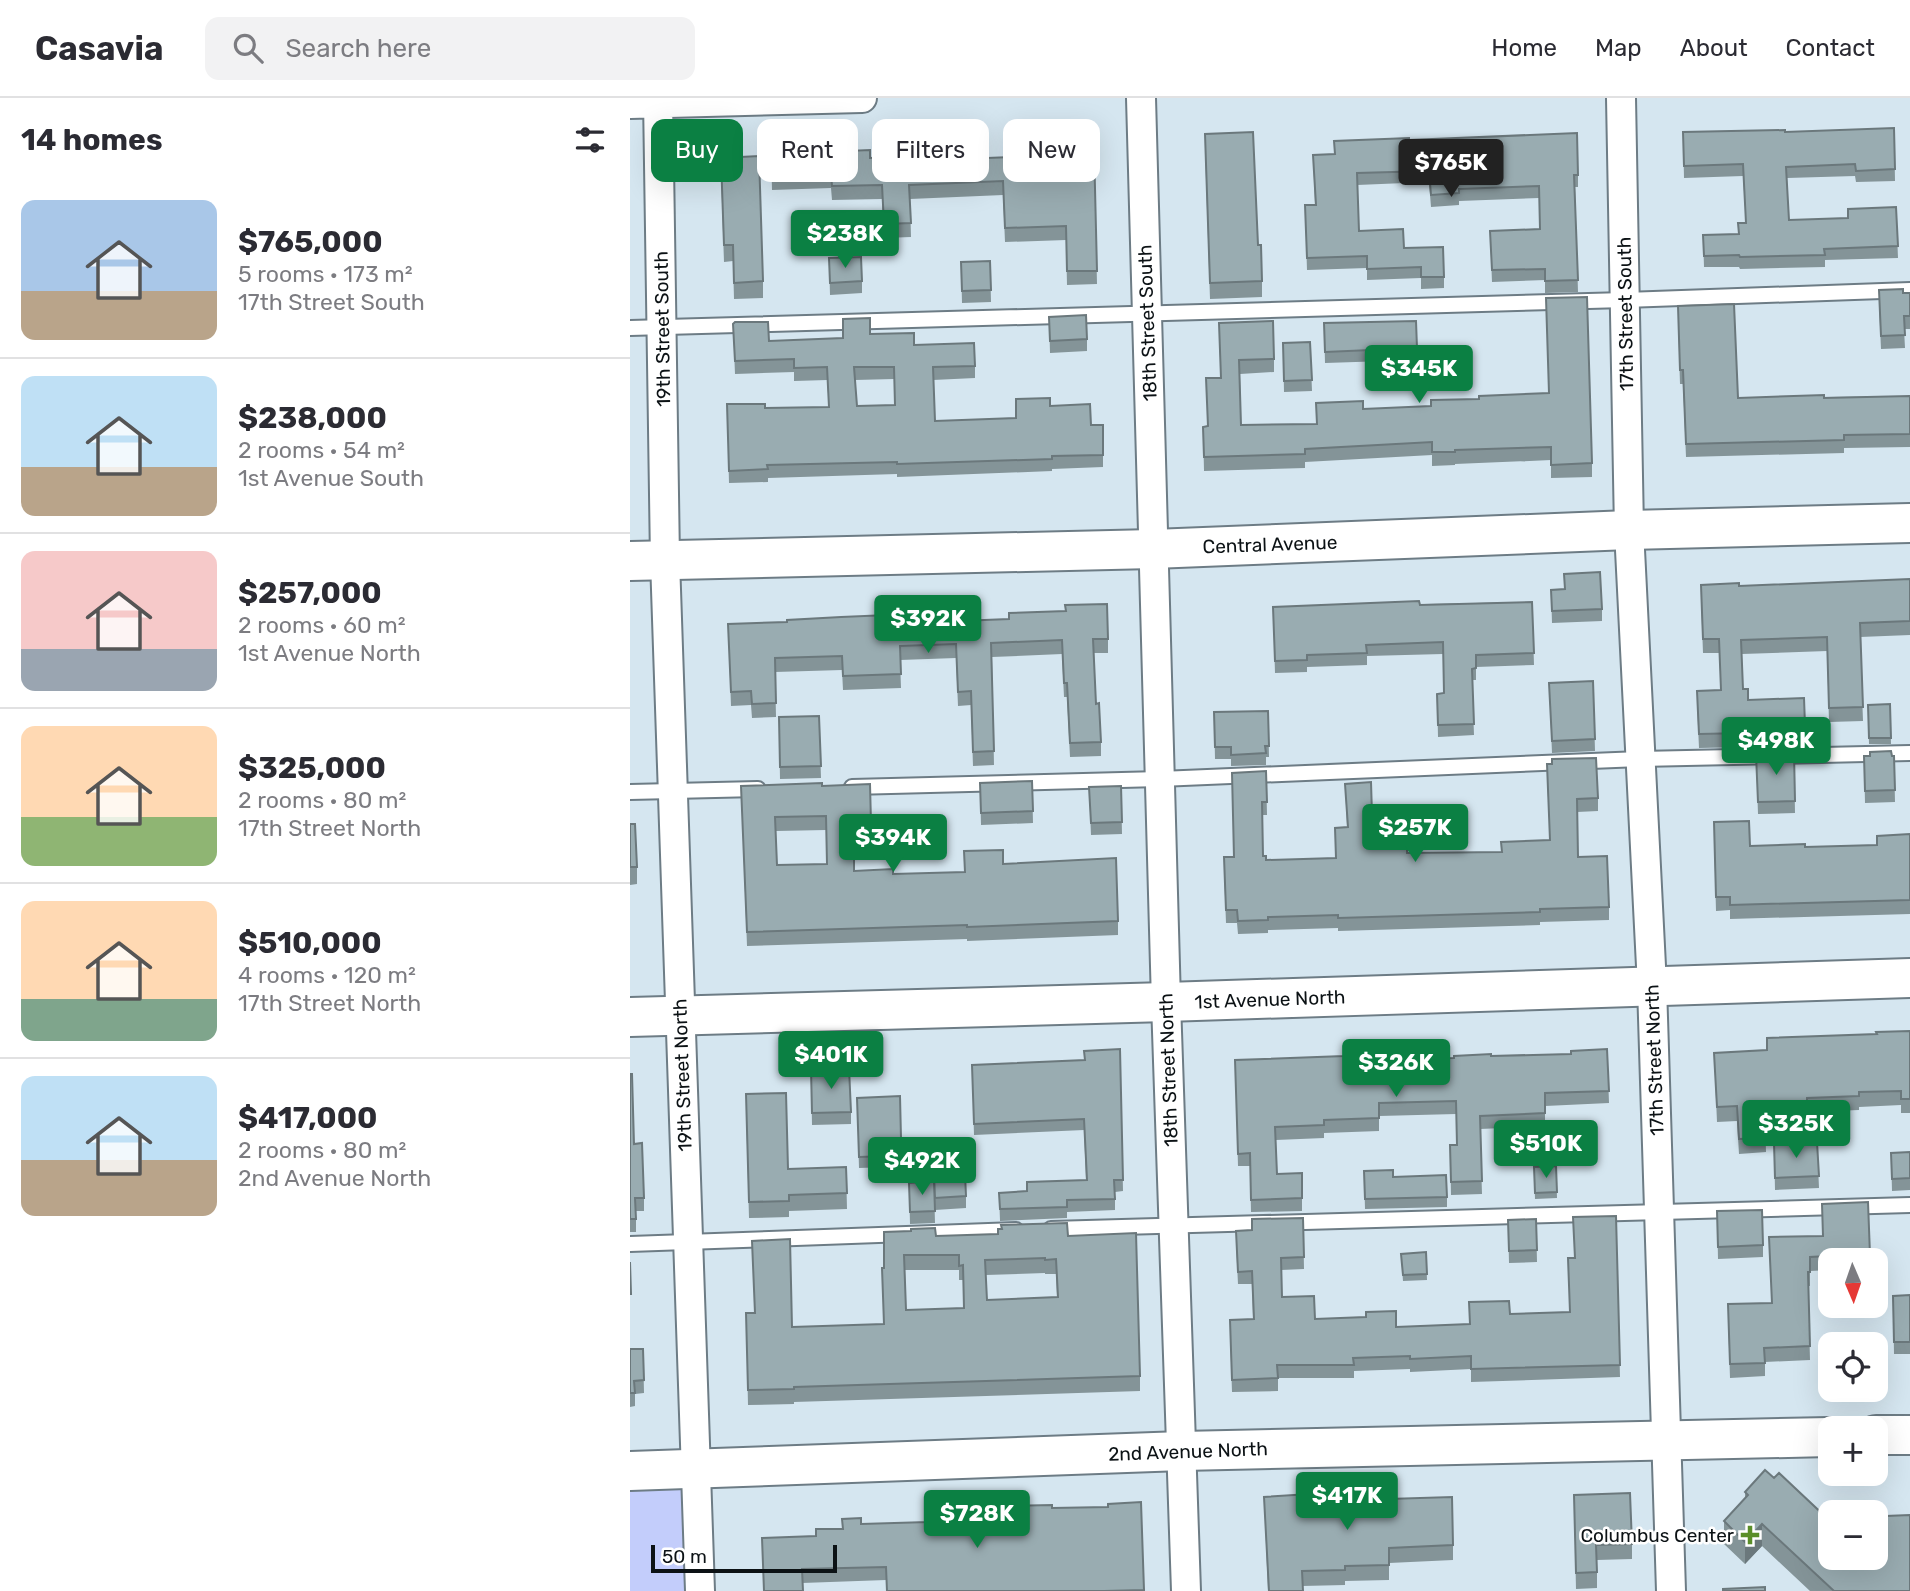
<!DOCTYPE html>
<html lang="en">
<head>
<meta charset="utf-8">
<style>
	:root { --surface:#fff; --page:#f2f2f3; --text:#2b2b33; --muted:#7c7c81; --line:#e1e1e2; --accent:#0b8043 }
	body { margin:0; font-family:Rubik,sans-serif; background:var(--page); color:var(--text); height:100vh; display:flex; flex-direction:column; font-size:26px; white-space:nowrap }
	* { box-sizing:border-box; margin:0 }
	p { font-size:23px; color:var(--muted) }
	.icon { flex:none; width:38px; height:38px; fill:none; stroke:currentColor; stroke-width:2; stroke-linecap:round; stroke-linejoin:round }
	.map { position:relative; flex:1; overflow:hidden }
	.drawer { display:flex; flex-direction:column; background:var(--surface); width:630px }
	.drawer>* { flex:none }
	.banner { position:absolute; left:21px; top:21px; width:665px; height:63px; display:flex; gap:14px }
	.needle { width:46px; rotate:178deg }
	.fabs { position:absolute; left:1188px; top:1150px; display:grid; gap:14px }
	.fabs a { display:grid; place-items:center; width:70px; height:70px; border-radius:14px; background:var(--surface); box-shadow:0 7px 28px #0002; font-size:35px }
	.scale { position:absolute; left:21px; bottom:18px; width:186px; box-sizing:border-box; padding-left:7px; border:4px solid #0c1215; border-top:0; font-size:19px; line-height:24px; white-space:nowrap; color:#0c1215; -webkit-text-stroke:5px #fff; paint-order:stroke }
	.price { position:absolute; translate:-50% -60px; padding:0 16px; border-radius:7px; background:var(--accent); color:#fff; font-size:23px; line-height:46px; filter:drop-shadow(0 2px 4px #0008) }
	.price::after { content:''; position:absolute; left:50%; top:42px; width:21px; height:16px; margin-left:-10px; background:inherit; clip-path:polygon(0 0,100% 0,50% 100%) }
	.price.current { background:#222; color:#fff }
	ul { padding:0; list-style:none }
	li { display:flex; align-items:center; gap:21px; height:175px; padding:0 21px }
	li+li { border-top:2px solid var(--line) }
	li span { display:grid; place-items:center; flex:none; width:196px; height:140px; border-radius:14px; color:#555 }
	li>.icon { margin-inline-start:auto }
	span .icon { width:84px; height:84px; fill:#fffc; stroke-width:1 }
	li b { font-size:30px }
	h2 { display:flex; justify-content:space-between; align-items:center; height:84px; padding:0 21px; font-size:30px }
	.pill { padding:0 24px; border-radius:14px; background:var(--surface); box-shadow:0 7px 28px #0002; font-size:24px; line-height:63px }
	.pill.current { background:var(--accent); color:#fff }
	header { display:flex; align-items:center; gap:42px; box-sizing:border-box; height:98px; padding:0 35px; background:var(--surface); border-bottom:2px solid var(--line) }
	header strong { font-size:33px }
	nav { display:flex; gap:38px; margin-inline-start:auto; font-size:24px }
	.search { width:490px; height:63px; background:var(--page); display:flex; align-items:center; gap:18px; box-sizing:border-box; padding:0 24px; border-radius:14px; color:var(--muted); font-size:26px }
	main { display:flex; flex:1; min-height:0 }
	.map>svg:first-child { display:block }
	.green { fill:#c3cdfb }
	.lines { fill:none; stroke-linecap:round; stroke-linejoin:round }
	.lane-casing { stroke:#6d7c85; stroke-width:18 }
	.street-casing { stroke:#6d7c85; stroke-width:32 }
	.secondary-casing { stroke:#6d7c85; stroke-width:42 }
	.lane { stroke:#fff; stroke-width:14 }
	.street { stroke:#fff; stroke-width:28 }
	.secondary { stroke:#fff; stroke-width:38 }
	.wall { fill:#849498; fill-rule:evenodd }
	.shaded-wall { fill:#6b787c }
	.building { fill:#99acb1; stroke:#6b787c; stroke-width:2; fill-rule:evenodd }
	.poi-dot { fill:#5a8e28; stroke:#fff; stroke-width:2.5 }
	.labels { text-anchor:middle; stroke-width:5; stroke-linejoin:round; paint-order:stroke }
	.street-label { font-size:19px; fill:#0c1215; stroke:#fff }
	.poi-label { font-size:19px; fill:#0c1215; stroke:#fff; text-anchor:end }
</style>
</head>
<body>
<header>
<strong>Casavia</strong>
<div class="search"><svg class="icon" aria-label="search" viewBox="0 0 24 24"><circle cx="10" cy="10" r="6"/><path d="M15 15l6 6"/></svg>Search here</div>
<nav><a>Home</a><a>Map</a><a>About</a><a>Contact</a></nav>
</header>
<main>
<section class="drawer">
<h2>14 homes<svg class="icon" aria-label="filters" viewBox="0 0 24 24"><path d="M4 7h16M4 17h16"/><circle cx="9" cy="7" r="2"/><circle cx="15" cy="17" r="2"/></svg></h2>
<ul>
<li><span style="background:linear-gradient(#a9c7e8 65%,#b9a48a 0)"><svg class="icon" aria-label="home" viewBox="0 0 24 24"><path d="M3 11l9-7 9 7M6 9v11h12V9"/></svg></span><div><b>$765,000</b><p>5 rooms · 173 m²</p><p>17th Street South</p></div></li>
<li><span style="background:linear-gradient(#bfe0f5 65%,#b9a48a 0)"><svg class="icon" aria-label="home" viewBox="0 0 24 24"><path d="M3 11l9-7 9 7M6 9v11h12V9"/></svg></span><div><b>$238,000</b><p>2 rooms · 54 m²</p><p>1st Avenue South</p></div></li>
<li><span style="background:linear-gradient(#f6c9c9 70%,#9aa5b1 0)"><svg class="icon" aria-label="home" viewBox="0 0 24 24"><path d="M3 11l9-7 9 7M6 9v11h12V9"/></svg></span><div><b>$257,000</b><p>2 rooms · 60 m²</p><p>1st Avenue North</p></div></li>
<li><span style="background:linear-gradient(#ffd9b3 65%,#8fb573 0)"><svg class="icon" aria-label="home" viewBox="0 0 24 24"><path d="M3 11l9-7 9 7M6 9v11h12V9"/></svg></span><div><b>$325,000</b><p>2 rooms · 80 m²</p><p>17th Street North</p></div></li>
<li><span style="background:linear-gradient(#ffd9b3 70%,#7fa58c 0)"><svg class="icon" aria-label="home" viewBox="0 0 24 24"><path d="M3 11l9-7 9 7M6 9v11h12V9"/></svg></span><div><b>$510,000</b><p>4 rooms · 120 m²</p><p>17th Street North</p></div></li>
<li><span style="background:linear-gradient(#bfe0f5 60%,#b9a48a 0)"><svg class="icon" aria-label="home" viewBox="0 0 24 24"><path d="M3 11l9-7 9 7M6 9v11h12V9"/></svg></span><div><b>$417,000</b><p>2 rooms · 80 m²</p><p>2nd Avenue North</p></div></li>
</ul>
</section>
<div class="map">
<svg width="1280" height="1493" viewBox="0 0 1280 1493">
	<rect width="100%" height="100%" fill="#d5e6f0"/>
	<path class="green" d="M67,1371l3,122h-70v-120z"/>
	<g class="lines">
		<defs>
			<path id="lane" d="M0,230l995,-28 285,-10
				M222,689l308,-8 480,-20 270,-6
				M0,694l128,-3
				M421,1131l859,-24
				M0,1146l386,-14"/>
			<path id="street" d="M28,0l7,462 35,1031
				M511,0l25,904 20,589
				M991,0l8,432 23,456 19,605
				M0,6l232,-6"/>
			<path id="secondary" d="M0,463l523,-12 476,-19 281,-7
				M0,919l536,-15 744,-24
				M1246,1337h34
				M0,1373l552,-20 648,-14"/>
		</defs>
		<use href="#lane" class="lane-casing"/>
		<use href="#street" class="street-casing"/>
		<use href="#secondary" class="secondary-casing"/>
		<use href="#lane" class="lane"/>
		<use href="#street" class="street"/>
		<use href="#secondary" class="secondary"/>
	</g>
	<path class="wall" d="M1264,30l1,53 -39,1 -1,-6 -68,2 2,42 59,-2 48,-11 2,51 -73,2v7l-85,2 -1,-2h-35l-1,-32 35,-1 8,-11 -3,-47 -59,2 -1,-46h102z
		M779,42l169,35v12h-3l3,105 -33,1v-13l-53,2 -2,-51 50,-2 -1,-31 -80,3v4l-28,2 -2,-25 -72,3 2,46 45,17 40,29v11l-23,1v-11l-54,2v-12l-60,2 -2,-65h10l-2,-50 21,-1v-13z
		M464,49l3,137 -30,1 -1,-45 -61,2 -2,-47 -93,4 1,38 -27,1 -2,-39 -50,1 -1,-12 -59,2 -1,-42 53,4 46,6h117l71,-3z
		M575,51l53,96 4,36v16l-52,2z
		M91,76l42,107v17l-29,1 -1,-38 -9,1z
		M199,160l33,23v12l-32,2z
		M360,163l1,41 -29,1 -1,-41z
		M1273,195h7v36h-6l1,19 -24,1 -2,-45z
		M419,219l38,22v12l-37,2z
		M1048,222l60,78 172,-2v51l-66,1v5l-158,4 -3,-73h-3z
		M786,223l1,39 -92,3 -1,-40z
		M103,226l36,17 74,-3 27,-4 44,11 61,21v12l-42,2 2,41 81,-3 34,-12 41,19h12v42l-51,2v2l-155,6v-3l-129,4v4l-39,1 -2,-79 38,4 64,-1 -2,-27 -33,1v-9l-59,2zM264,281l1,26 -38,1 -2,-26z
		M589,239l55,22v13l-34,2 1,51 75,-1 47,-15 68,-3v-6l161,63v14l-41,1v-18l-96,4v1l-23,1v-11l-127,7v6l-101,3 -1,-44h5l13,-49z
		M680,244l2,49 -28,1 -1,-49z
		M1280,481v56l-50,2 3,84 -34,1 -2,-71 -85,3 1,35 5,11 56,-2 1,41h-12v7l-94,2 -2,-44 24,-14 -2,-37h-16l-2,-54 38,-13z
		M921,492l51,19v12l-50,2z
		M902,504l2,63 -58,2v13h-4l2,55 -36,2 -1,-43 7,-1 -1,-39 -76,2v9l-60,2v5l-32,1 -2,-66z
		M305,524l173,17v14h-14l2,51 5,38v14l-31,1 -3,-60h-3l-2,-43 -70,3 2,108 -21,1 -2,-61 -13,1 -2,-48 -56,2 1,28 -58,2 -1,-20 -67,2 1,45 -24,1 -1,-13 -20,1 -3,-82z
		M963,583l2,70 -43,2 -3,-70z
		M1260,606l1,40h-22l-1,-39z
		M638,613l1,46h-3v8l-35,1v-7h-16l-1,-47z
		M189,618l2,62 -41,1 -1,-62z
		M1164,655l1,60 -37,1 -2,-60z
		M1234,658h30l1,46 -30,1z
		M636,673l1,44h-5l1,41 3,4 69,-2 12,-31 -2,-43 28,63 34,6 94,-1 49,-12 -3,-63 51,21v13l-21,1 1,45 31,50v13l-69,2v3l-202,6v-3l-70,2v3l-30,1 -1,-11h-11l-2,-53 10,-13z
		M402,683l1,42 -52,2 -1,-42z
		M111,688h81l49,37v14h-17v34l39,3 71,-2 39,-8 115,57v14l-151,6v-2l-220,7zM196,732l1,34 -50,1 -1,-34z
		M491,688l1,48 -31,1 -2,-48z
		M0,726l7,43v17l-7,1z
		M1280,736v80l-180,5v-9l-14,1 -2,-75 36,10 55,1 72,-2z
		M1280,933v82h-9v-8l-42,2v3l-52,2v4l-42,1 1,35 -27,2 -2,-33 -20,1 -3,-69 53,-3 110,-16z
		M490,951l3,142 -8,1v18l-48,2v6l-67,3 -1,-28 28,-2 59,-11 -2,-50 -110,5 -2,-70 112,-5z
		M977,951l2,54 -64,3v20l-65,3 2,65 -31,1 -1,-50h7l-1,-31 -77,2v15l-55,2v5l-48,2 1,34 25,-1v38l-51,1 -1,-46h-12l-3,-106h142l194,-6z
		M181,971l40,43v12l-39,1z
		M0,976l4,70 10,54v13h-8v21h-6z
		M270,998l1,53h-13l1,18 -30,1 -2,-70z
		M116,1012l42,59 58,-2 1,42 -58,2v6l-40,1z
		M1187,1044l2,46 -44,2 -1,-47z
		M1280,1054v38l-18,1 -1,-38z
		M303,1055l33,43v12l-31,2 -1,-24 1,37 -25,1 -1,-41 24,-2z
		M926,1068l1,32 -22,1 -1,-32z
		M734,1073l83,26v10l-82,2z
		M1192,1106l48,51 3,5h-43v10l-20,1v15h-2l2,74 -45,2v14l-35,2 -2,-60 43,-15 52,-67z
		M1087,1113l46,34v12l-45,2z
		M986,1118l4,161 -149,5v-13l-61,3v-3l-56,2v7h-76v13l-46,1 -2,-59 23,-14 -1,-35h-14l-2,-41 67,-25 1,51 -23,1 1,27 33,22 81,8 73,-3 41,-10 60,-2 4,-54z
		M906,1121l1,43 -28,1 -1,-43z
		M306,1138h132l72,140v15l-346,11v2l-46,1 -2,-92 46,14 92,-3v-56zM275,1172h54v10h4l1,28 -58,2zM415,1175v1h11l1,23 -70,3 -1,-25z
		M796,1154l1,28 -24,1 -2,-27z
		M1280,1197v59h-16l-1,-58z
		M0,1251h13l1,44 -9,1v12l-5,1z
		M1115,1394l85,66 56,-19v-23l24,75h-100l-48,-45 -17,18 -21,-20v-23l21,-22z
		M944,1397l58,49v15l-35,1v28l-21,1z
		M634,1399l124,2 65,46v15l-64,3v17l-44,1v4l-43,1 1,5h-35z
		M511,1404l3,89h-258v-11l-84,3 -39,8 53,-55 26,-7 19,-5 66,-2 80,-16 45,2 56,-1z"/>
	<path class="shaded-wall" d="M1132,1426v22l-17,18v-22z"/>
	<path class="building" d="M1264,30l1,41 -39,2 -1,-7 -69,3 3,53 59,-2v-9l48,-2 2,39 -74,3 1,6 -85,2 -1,-2 -35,1 -1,-21 36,-1 -1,-11h8l-3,-59 -59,2 -1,-34 102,-2v2z
		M623,34l5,113h3l1,36 -52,2 -5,-149z
		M947,35l1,42h-4l4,105 -33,1v-12l-53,1 -2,-39 50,-2 -1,-43 -80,3v4l-28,2 -2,-24 -72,2 2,58 44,-2 1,19 39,-1 1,30h-23v-10l-54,2v-13l-60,2 -2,-53h11l-3,-50 22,-1 -1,-13 75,-3v2z
		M194,48v6l46,-2v8l70,-3v-6l47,-2v11l71,-3v-7l36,-1 3,124h-30l-1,-45 -61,2 -2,-47 -94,4 2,38 -27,1 -2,-39 -50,1 -1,-12 -59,3 -1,-29z
		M129,58l4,125 -29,2 -1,-38h-9l-3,-87z
		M231,159l1,24 -32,2 -1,-25z
		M360,163l1,29 -29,1 -1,-29z
		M1273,191v4h7v23h-6l1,19 -24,1 -2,-46z
		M957,199l5,166 -41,2v-18l-96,3v2h-23v-10l-127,7v5l-101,3 -1,-30 5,-1 -2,-48h15l-2,-55 54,-2 1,38 -35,1 2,65 76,-1 -1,-21 47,-2v8l68,-3v-6l48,-1v-3l70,-3 -3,-95z
		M1104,206l4,94 86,-3v3l86,-2v38l-66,1v5l-158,4 -3,-74h-3l-2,-64z
		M456,217l1,24 -37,2 -1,-24z
		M240,220v16l44,-1v12l60,-2 1,23 -42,1 2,54 81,-3v-19l34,-1v8l40,-2 1,21h12v30l-51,1v3l-155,5v-2l-130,3 1,4 -39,2 -2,-67h38v4l64,-1 -2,-40 -33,1v-9l-59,2 -2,-37 2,-2h33l1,19 74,-3v-19zM224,269h40l1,38 -38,1z
		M786,223l1,27 -92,4 -1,-29z
		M680,244l2,38 -28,1 -1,-38z
		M970,474l2,37 -50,2 -1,-21 14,-1 -1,-15z
		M1280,481v42l-50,2 3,84 -34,1 -2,-71 -86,3 2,49h5v11l56,-2 1,27h-12v7l-94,2 -2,-43 24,-1 -2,-51h-16l-2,-54 38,-2v3z
		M789,503l1,4 112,-3 2,51 -58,2v13l-4,1 2,55 -36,1 -1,-31 7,-1 -1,-51 -77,3 1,8 -60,2v5l-32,1 -2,-54z
		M477,506l1,35h-15l3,65 3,-1 2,39 -31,1 -3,-60h-3l-2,-43 -71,3 3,108 -21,1 -2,-61 -13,1 -2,-48 -56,2 1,28 -58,2 -1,-20 -67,2 1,45 -24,1 -1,-13 -20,1 -3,-68 59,-2v-2l54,-3 94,-4v9l74,-3v-6l57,-2 -1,-6z
		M963,583l2,58 -43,2 -3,-58z
		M1260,606l1,34h-22l-1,-33z
		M638,613l1,35h-4l1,7 -35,2v-8h-16l-1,-35z
		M189,618l2,50 -41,1 -1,-50z
		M1261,653l1,5h2l1,34 -30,1 -1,-35h6v-4z
		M1164,655l1,48 -37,1 -2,-48z
		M966,660l2,40 -21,1 1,58 29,-1 2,51 -69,2v3l-202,6v-3l-70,2v3l-30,1 -1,-11h-11l-2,-53h10l-2,-84 34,-2 1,31h-5l1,54h3v4l70,-2 -1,-30 13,-1 -3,-43 26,-2 2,65 34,-1v7l95,-1 -1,-10 49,-2 -3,-76h5v-5z
		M402,683l1,30 -52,2 -1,-30z
		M192,685v3l48,-2 1,39h-17v48l39,-2v5l72,-2 -1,-21 39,-1v14l113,-6 2,63 -151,6v-2l-220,7 -6,-146zM196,718l1,48 -50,1 -2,-48z
		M491,688l1,36 -31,1 -2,-36z
		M1119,723l1,25 55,-2v3l72,-2v-9l33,-2v66l-180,5v-8h-14l-2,-75z
		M0,726h5l2,43h-7z
		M1280,933v68h-9v-8l-42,1v4l-52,2v3l-43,2 2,35 -27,1 -2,-33 -20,1 -3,-54 53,-3v-12l110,-4 -1,-2z
		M490,951l3,131h-9l1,19 -48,1v7l-67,2 -1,-16 28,-2v-9l60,-2 -3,-61 -110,5 -2,-59 113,-5 -1,-9z
		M977,951l2,42 -64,2v20l-65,3 2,65 -31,1 -1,-37h7l-1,-44 -77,2v15l-55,2v5l-49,2 2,47 25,-1v25l-51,2 -1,-47 -12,1 -3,-94 109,-4v-5l33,-1v10l77,-2v-2l37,-2v2l80,-2v-3z
		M219,970l2,44 -39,1 -1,-44z
		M0,976h2l2,70 8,-1 2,55h-9l1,21h-6z
		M156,995l2,76 58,-2 1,26 -58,2v6l-40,1 -3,-108z
		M270,998l1,42h-13l1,18 -30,1 -2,-59z
		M1187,1044l2,34 -44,2 -1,-35z
		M334,1054l2,44 -31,2 -2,-45z
		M1280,1054v26l-18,1 -1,-26z
		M926,1068l1,26 -22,1 -1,-26z
		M763,1072v7l53,-2 1,22 -82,2 -1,-28z
		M304,1083l1,30 -25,1 -1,-29z
		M1238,1104l2,53 3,-1v6h-25v-5l-38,2v15h-2l2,74 -46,2 1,15 -35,1 -2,-60 44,-1 -3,-66 54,-1 -1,-32z
		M1132,1112l1,35 -45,2 -1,-36z
		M986,1118l4,149 -149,4v-13l-61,3v-3l-57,2 1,7h-77l1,13 -46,2 -2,-60 24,-1 -2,-48 -14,1 -2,-41 16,-1v-11l51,-1 1,39 -23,1 1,39 32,-1 1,23 51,-2v-5l30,-1v16l74,-3 -1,-22 40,-1 1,13 60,-2 -2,-54h7l-2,-41z
		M906,1121l1,31 -28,1 -1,-31z
		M437,1125l1,13 68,-3 4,143 -346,11v2l-46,1 -2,-77h9l-3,-72 38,-2 2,88 92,-3 -2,-56h2v-36l27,-1v-2l24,-1 1,8 62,-2v-5h4l-1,-4zM274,1157h55v11l4,-1 1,43 -58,2zM415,1160v2l11,-1 2,38 -71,3 -2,-40z
		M796,1154l1,22 -24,1 -2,-21z
		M0,1164l1,32h-1z
		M1280,1197v47h-16l-1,-46z
		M0,1251h13l1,31 -10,1 1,12h-5z
		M1135,1372l9,8 5,-5 51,48v37h46v-19h11l-1,-23 24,-1v76h-76l-72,-67 -17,18 -21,-21 24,-26 -3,-3z
		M712,1394h45l1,7 64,-2 1,48 -64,3v17l-44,1v4l-43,1 1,20h-34l-5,-94z
		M1000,1395l2,51 -36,1 1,27 -21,1 -2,-78z
		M511,1404l3,88 -40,1h-217l-1,-24 -84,2 1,22h-39l-2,-53 54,-2v-7h27l-1,-10 19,-1v6l67,-2 -1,-15 80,-4v3l45,-1v3l56,-1v-3z
		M1135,1489v4h-42v-2z"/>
	<path class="poi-dot" d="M1116.5 1426.5h7v7h7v7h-7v7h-7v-7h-7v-7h7z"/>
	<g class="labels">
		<g class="street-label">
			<text transform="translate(995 216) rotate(-91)" y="7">17th Street South</text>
			<text transform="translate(517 225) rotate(-92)" y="7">18th Street South</text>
			<text transform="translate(32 231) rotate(-91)" y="7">19th Street South</text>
			<text transform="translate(640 446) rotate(-2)" y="7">Central Avenue</text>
			<text transform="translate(640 901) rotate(-2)" y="7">1st Avenue North</text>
			<text transform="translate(1024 962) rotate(-92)" y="7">17th Street North</text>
			<text transform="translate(538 972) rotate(-92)" y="7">18th Street North</text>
			<text transform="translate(52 977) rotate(-92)" y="7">19th Street North</text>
			<text transform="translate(558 1353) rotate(-2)" y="7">2nd Avenue North</text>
		</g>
		<g class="poi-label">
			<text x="1104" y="1444">Columbus Center</text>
		</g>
	</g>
</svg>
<div class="fabs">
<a><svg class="needle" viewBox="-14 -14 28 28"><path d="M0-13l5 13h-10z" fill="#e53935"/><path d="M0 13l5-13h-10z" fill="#7c7c81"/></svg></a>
<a><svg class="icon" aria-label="locate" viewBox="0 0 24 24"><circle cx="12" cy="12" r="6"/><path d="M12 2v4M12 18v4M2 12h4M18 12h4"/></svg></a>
<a>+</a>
<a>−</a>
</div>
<div class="scale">50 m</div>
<b class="price current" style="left:821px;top:101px">$765K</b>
<b class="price" style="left:215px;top:172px">$238K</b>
<b class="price" style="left:789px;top:307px">$345K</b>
<b class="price" style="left:298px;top:557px">$392K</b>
<b class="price" style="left:1146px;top:679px">$498K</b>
<b class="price" style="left:785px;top:766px">$257K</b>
<b class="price" style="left:263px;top:776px">$394K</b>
<b class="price" style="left:201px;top:993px">$401K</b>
<b class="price" style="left:766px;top:1001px">$326K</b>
<b class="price" style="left:1166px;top:1062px">$325K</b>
<b class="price" style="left:916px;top:1082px">$510K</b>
<b class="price" style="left:292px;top:1099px">$492K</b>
<b class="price" style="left:717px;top:1434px">$417K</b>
<b class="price" style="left:347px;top:1452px">$728K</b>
<div class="banner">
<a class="pill current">Buy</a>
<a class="pill">Rent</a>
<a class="pill">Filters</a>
<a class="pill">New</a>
</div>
</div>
</main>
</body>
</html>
